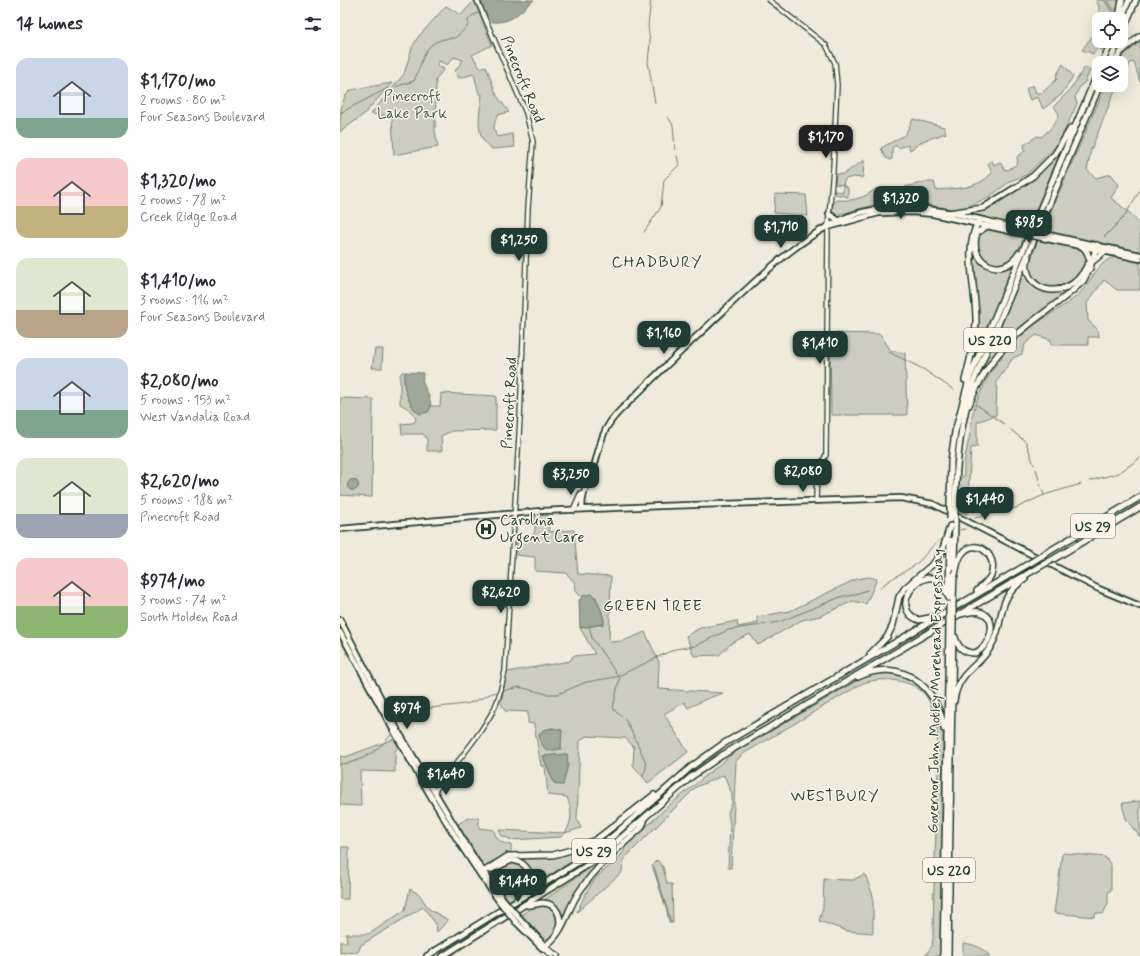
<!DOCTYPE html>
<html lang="en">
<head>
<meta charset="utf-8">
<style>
	:root { --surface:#fff; --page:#f7f7f7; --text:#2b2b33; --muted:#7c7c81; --accent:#1f3d34 }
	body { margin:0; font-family:Mynerve,sans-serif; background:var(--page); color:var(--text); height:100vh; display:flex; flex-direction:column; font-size:15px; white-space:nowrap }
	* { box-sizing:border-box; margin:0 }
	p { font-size:13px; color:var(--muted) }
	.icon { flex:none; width:22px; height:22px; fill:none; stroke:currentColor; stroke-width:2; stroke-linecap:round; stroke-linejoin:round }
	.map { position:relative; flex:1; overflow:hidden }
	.sheet { display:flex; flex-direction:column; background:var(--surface); width:340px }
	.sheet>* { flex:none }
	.fabs { position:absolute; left:752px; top:12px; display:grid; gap:8px }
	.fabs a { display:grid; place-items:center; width:36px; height:36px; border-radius:8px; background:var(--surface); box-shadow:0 4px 16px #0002; font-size:20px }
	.price { position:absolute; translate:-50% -34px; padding:0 9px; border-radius:8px; background:var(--accent); color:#fff; font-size:13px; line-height:26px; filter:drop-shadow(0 1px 2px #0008) }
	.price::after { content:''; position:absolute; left:50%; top:24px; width:12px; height:9px; margin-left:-6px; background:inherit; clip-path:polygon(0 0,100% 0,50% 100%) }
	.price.current { background:#222; color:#fff }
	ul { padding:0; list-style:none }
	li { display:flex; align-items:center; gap:12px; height:100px; padding:0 16px }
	li span { display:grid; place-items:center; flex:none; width:112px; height:80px; border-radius:12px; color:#555 }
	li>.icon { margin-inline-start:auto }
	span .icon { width:48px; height:48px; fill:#fffc; stroke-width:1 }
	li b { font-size:17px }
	h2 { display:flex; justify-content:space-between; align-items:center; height:48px; padding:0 16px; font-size:17px }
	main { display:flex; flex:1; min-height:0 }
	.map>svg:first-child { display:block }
	.green { fill:#cccdbf; stroke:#76857a; fill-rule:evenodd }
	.water { fill:#9fa89a; stroke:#6c7d71 }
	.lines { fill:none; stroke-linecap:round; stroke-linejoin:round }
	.stream { stroke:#6c7d71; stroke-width:1 }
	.river { stroke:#9fa89a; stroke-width:4.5 }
	.minor-casing { stroke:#1f3d34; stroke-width:6 }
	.major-casing { stroke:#1f3d34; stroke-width:8 }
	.highway-casing { stroke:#1f3d34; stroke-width:8 }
	.minor { stroke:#fcf5e5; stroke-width:3.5 }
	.major { stroke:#fcf5e5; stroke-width:4.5 }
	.highway { stroke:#fcf5e5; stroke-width:5 }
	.major-bridge-casing { stroke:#1f3d34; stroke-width:8; stroke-linecap:butt }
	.highway-bridge-casing { stroke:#1f3d34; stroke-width:8; stroke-linecap:butt }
	.major-bridge { stroke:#fcf5e5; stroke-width:4.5 }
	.highway-bridge { stroke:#fcf5e5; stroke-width:5 }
	.labels { text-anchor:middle; stroke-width:3; stroke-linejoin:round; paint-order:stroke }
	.shield { fill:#fcf5e5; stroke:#617469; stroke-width:1 }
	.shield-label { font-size:14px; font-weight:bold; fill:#1f3d34 }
	.street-label { font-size:15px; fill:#1f3d34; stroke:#fcf5e5 }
	.park-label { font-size:15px; fill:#425a50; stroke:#fcf5e5 }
	.poi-label { font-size:15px; fill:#1f3d34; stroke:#fcf5e5; text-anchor:start }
	.neighbourhood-label { font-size:16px; letter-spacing:1px; fill:#1f3d34; stroke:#fcf5e5 }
</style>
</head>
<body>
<main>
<section class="sheet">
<h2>14 homes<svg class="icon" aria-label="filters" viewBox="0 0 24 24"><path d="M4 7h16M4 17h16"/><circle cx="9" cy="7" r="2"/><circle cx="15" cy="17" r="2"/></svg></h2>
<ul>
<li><span style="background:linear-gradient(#c9d6e8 75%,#7fa58c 0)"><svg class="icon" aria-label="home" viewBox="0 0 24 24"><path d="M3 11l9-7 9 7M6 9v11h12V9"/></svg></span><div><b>$1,170/mo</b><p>2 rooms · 80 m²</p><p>Four Seasons Boulevard</p></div></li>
<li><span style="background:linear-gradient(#f6c9c9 60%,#c2b280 0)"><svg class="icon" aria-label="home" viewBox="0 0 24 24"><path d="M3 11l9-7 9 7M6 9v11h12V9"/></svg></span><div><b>$1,320/mo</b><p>2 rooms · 78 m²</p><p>Creek Ridge Road</p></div></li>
<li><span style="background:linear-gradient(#dfe7d0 65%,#b9a48a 0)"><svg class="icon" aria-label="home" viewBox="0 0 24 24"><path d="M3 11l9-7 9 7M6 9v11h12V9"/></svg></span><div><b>$1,410/mo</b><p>3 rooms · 116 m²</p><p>Four Seasons Boulevard</p></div></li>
<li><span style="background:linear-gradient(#c9d6e8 65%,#7fa58c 0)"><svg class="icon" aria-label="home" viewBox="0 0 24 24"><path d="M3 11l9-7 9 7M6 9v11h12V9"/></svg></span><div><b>$2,080/mo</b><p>5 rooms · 153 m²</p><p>West Vandalia Road</p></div></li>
<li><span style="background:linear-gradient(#dfe7d0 70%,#9aa5b1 0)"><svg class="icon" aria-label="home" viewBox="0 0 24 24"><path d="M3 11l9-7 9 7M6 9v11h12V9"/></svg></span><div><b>$2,620/mo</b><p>5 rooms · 188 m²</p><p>Pinecroft Road</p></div></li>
<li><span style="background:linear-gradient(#f6c9c9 60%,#8fb573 0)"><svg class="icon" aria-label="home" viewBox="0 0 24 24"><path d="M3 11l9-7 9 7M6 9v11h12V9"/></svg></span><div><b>$974/mo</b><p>3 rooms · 74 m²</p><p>South Holden Road</p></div></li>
</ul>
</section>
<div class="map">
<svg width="800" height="956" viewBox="0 0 800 956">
	<rect width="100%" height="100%" fill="#efeada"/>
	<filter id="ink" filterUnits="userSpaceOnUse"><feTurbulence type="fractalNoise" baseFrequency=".025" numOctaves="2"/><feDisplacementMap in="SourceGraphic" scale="8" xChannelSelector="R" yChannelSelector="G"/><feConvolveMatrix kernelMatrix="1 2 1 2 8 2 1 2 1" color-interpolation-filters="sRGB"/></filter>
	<g filter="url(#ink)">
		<path class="green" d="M756,0h23l-4,19h-16v-12z
			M134,1l18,44 -20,10 8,13 6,-2 11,30 12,16 -11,3c-5,8 -5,15 -1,22l15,-3 3,13 -23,2c-19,-13 -12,-35 -10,-55h-3l-5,-20 -15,4 -4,-7 8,-11 -9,-3 -7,8 -8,-4 -2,4 7,4 -8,10 -1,52 3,16 -44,8 -2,-38 -21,-3 33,-40 8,-26 6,-11 28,-31 15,9z
			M759,21v20h7l-4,9 -5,-2 -4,6c-4,-3 -7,-2 -11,-4l14,-19z
			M800,42v40l-6,-20 -4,1 -2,6h-4l-3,6v-12h-3l6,-8z
			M723,64l10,12 -11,18 -19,15 -5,-12 -8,3 -4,-11 7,-4 3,8h6l15,-14 -1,-3z
			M745,67l5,3 -5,12 -5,4 -5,11 2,7 -16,34 -6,9 -29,28 -16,6 -19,15 -26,12 -13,1 -41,-7 -19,-1v-6l15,-1 -2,-7 20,-5h9l2,8c21,-2 40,0 56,-17l-4,-10 4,-2 2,4 6,-3 4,7 4,1 10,-7 -1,-6 8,-6 -1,-6 13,-9 4,1c7,-5 16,-15 18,-23l-5,-8 16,-16z
			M52,83l-29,32 -23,17c0,-15 0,-34 11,-42z
			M766,85h11l-26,65 -4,20 9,8 15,-4 8,11 -8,13 19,15 10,11v28l-98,-21z
			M573,119l31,8 2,6 -23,8 -13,9 -2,-5 -10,3 -2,-3 -4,3v11l-2,1 -5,-3 -4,-9 24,-13z
			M718,152l2,1 -32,75 -64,-15c32,-3 71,-39 94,-61z
			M524,160l-1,17 -2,1 -7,-1 -9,2 -2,6 5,3v9l-13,-3 -1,-3 9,1v-7l-8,-1 1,-10h8z
			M537,188l3,13 -2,3 -38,10 -8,-3 2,-9 2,-2c17,1 27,-1 41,-12z
			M435,194l31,1 2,21 -34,-3z
			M647,229l37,8c-23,60 -66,7 -37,-8z
			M634,239l3,15 19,15 17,-4 -40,97 -1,-1 5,-62 -4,-42z
			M698,240l46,10 4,9c-4,16 -27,37 -44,29 -4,-2 -8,-7 -12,-10l-3,-13z
			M776,257l24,5v28h-23l-13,-10 -17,23 1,17 10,10 1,7h-11v8h-37v-5l-15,-5 -11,9 -3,10 -9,4 -16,23 -1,34 -19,7v25l-6,1 -4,66 -9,-3 1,-32 5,-3c-1,-15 3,-27 6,-42 1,-5 1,-12 2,-18 8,-30 27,-61 51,-82 17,-15 38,-25 55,-39 12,-11 21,-36 38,-38z
			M685,266l5,15 7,8 10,3 13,-1 23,-16 -8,12 -55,43 -44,53z
			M490,333l50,1 11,17 14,2 2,62h-76z
			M35,349h8l-1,19h-10z
			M62,372h4c-6,11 3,27 8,37h16v-3h10l1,-13 55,3v34l-44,1 -11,5 1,15h-15v-12l-4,-5h-21l-1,-10 11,-1 4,-2c-1,-10 -9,-13 -16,-17v-29z
			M0,398l33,1 -1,98 -32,-2z
			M207,515l2,17 25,-2 4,44 33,2 -2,66 14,-1 22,-9 14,30 -1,27 65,4 -17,6 -18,9 -4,-6 -20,12 24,38 -40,31 -15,-18 1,-18 -9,-9 -39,-2 -6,5 -3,78 4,9 -16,5 -4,4 -49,3 -10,-4 -3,-6 66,3c8,-12 7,-23 2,-36l-19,-2 -3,-29h-4l-7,-42 -6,-1v-11l-23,-1 -4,-8 6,-31 63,-11 3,-5 22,-2 -15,-26 24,-4v-5l-8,-22 -11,-2 -4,2 -5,-6 -1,-8 -9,-10 -31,-2v-14l-19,-2 1,-17h13l5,-6v-16zM213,728l-9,20 -5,-13 4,-5zM227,754l1,1 -14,28 -11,-27z
			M529,577l8,2 -11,25 -13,-3 -33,15 -18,4 -44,25 -8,-11 -17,8 -14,13 -25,1 -8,-20 14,-8 37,-7 1,6 20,-4 -1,-6 33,-6 66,-32z
			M548,672c20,4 37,13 48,32 4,7 5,19 7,27l-3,225h-15l7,-10 1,-7c0,-47 3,-95 4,-142 1,-31 4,-64 -7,-94 -10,-24 -46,-27 -67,-20l-120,71 -7,7 -5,107h-3l2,-43 -2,-13 4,-9v-9l-8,-19 -28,12 -73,73 -1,12 -45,40c6,-13 11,-25 21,-36 9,-9 24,-17 28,-30l41,-39 68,-55 125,-73 10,-4z
			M54,739l5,8 -4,4v21l-35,-1 1,35 -21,-1v-49l5,1z
			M800,801v36l-14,-18 -4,-15 1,-1z
			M128,818h11v10l15,2c1,9 8,14 17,15v8l-10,4 -14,7 -6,-2 -23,-38z
			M288,818l-39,32 -61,39c7,-12 3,-24 -10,-30v-2c24,-1 48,1 69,-12 14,-7 27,-22 41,-27z
			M1,847h8l-1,52h-8z
			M273,852l-25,25 -25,46c0,-14 -7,-20 -19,-23z
			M724,853l41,4 6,8v25l-3,2v11l-5,11 -7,-1 -2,4 -40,-4 8,-58z
			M317,860l6,7 4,17h5l1,39h-4l-2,-12 -15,-46z
			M172,862l11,3 6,14 -6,12 -14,9 -18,-24 2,-5z
			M525,874l8,22v37l-26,-2 -28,-10 4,-14 1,-28 29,1z
			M70,889l9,5 10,15 19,11 -11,12 -1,-8 -13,-17 -62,38 -3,7 -18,1v-11h7l-1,-8h23l36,-24z
			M196,905c12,0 16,1 23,12l-2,11 -9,11h-4l-22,-25z
			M623,943c11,1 19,5 27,13h-27z"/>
		<path class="water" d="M141,0h53c-16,12 -20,23 -42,22l-5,-8 -6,1 -2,-5 5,-1z
			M66,372l17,1c0,3 -1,7 0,10 3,9 12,20 5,29l-8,2c-11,-6 -20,-31 -14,-42z
			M7.5 485a5.5 5.5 0 1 1 11 0a5.5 5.5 0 1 1-11 0Z
			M252,594c6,5 12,22 12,30l-24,4 -1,-28 6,-5z
			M213,728l9,2 -1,19 -14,2 -6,-8 -2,-8 4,-5z
			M227,754l1,11 -5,20h-4l-5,-2 -11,-26v-1z"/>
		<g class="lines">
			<path class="stream" d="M311,0l-3,25 2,18 -2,19 7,41
				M55,87l19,-6c11,-24 8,-42 41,-43l13,-12v-6l5,-5 9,-3
				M0,113l48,-25
				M328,117l5,8 2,25
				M304,232l17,-25 3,-27 15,-15 -2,-9
				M764,237l20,-20 16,-27
				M549,352l34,17 31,21
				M637,405l27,19
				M671,430l15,12 8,23
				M696,469l5,18
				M749,481l30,-8 21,-15
				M702,490l2,5
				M635,518l41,-10 28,-13 37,-11
				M620,530l5,-1
				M540,588c10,-10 24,-15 36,-24 10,-8 15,-19 27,-26
				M249,625l3,13 26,38
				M280,676l-7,32c3,6 8,6 11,10 3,3 22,43 22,46 1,4 -2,8 -3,12
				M162,691l17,-4 28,7h11l28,-12 30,-5 59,-28 20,-3 33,-16 51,-8 64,-26h7l17,-6
				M57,724c19,-21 51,-15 76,-22 9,-3 16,-9 26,-11
				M0,764c22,-1 41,-15 53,-32
				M314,867l17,55"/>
			<path class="river" d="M766,0l7,11"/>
			<defs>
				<path id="minor" d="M429,0l57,45 9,18 2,22 -4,84 -5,58 -2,223v5l-9,17 -1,28
					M94,792c20,-27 44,-53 60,-83 6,-12 8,-25 11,-38l15,-252 8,-211 5,-66 -7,-29 -49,-113
					M205,946l13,10
					M202,948l10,8"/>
				<path id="major" d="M489,214l9,6
					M488,227l51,-14 33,-1 21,2 86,19
					M704,234l96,21
					M703,238l97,21
					M242,509c0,-17 5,-24 11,-40 6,-15 6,-31 16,-45 6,-10 16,-18 24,-26 21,-21 42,-41 63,-61 45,-41 108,-111 167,-125 53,-13 107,6 158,17
					M234,510l7,-16
					M0,529l201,-18 120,-5 240,-8 32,6 166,85 41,17
					M0,620l58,111 76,127 28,40
					M0,632c50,91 97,184 159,269
					M176,922l26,26 3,-2 -24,-26"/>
				<path id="highway" d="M779,17l3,-17
					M781,19l8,-19
					M781,35l15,-35
					M762,63l10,-22
					M769,63l10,-22
					M774,63l7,-11 19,-16
					M608,213l35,-5 35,-22 15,-10 22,-22 16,-26
					M647,226l-10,7c-10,30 26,48 42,20
					M743,247l4,5 3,8
					M688,257c-7,24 17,40 39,30 9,-4 16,-13 21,-23
					M753,261l11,-9
					M625,380c5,-19 10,-38 11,-57 1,-33 -14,-73 3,-103
					M629,405c9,-23 23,-46 41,-64 22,-22 51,-38 73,-60l7,-13 7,-23
					M610,506l1,-45 4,-29 15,-56 129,-306
					M615,508c1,-45 5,-87 20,-130l125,-293
					M708,552l92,-55
					M717,557l83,-50
					M614,567l1,-47
					M614,578c3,-8 2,-17 8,-24 13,-18 37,1 29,21 -3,7 -10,11 -14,16
					M609,594l1,-54
					M613,601l1,-26
					M594,617l-15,3c-31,-11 0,-52 19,-40 8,4 7,12 11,18
					M615,637c3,11 9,16 20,16 15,-6 25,-35 5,-41 -6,-2 -13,1 -19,2
					M530,654l17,-17 6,-12 6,-28 6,-9 29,-25 8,-11 8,-26
					M518,677c42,-21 80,9 86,52
					M614,701c4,-31 25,-33 37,-55 16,-27 2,-45 34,-67
					M150,870l22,-10c21,3 23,25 6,36
					M143,872l25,-16 45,-1 25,-7 19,-9 57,-44
					M187,905c6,1 10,-2 16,-2 14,0 20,15 15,27
					M205,946c20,-14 21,-35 34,-54 16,-24 40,-45 62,-64l3,-6
					M87,956l158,-98 28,-22 78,-69 32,-23 307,-181
					M103,956l154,-97 94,-82 30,-21 318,-189
					M603,956l6,-329
					M608,956l5,-331"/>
			</defs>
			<use href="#minor" class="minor-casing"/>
			<use href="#major" class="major-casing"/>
			<use href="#highway" class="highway-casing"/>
			<use href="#minor" class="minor"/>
			<use href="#major" class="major"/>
			<use href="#highway" class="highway"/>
			<defs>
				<path id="major-bridge" d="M681,229l23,5
					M679,233l24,5
					M162,898l19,22
					M159,901l17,21"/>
				<path id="highway-bridge" d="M610,519v-13
					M615,520v-12
					M690,563l18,-11
					M699,567l18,-10
					M613,625v-24
					M609,627v-23"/>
			</defs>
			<use href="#major-bridge" class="major-bridge-casing"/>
			<use href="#highway-bridge" class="highway-bridge-casing"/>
			<use href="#major-bridge" class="major-bridge"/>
			<use href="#highway-bridge" class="highway-bridge"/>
		</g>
	</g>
	<defs>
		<symbol id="hospital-ring" viewBox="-11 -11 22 22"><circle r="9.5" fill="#fcf5e5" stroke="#1f3d34" stroke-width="1.5"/><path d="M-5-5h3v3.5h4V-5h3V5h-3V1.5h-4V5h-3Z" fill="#1f3d34"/></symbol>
	</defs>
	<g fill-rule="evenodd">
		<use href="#hospital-ring" x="135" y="518" width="22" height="22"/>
	</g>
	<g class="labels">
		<g class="shield">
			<rect x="624" y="328" width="52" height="24" rx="3"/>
			<rect x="731" y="514" width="44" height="24" rx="3"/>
			<rect x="232" y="839" width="44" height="24" rx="3"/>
			<rect x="583" y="858" width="52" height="24" rx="3"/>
		</g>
		<g class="shield-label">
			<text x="650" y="345">US 220</text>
			<text x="753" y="531">US 29</text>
			<text x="254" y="856">US 29</text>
			<text x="609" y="875">US 220</text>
		</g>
		<g class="street-label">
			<text transform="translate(183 79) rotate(68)" y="5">Pinecroft Road</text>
			<text transform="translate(169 403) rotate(-87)" y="5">Pinecroft Road</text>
			<text transform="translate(595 691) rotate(-89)" y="5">Governor John Motley Morehead Expressway</text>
		</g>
		<g class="park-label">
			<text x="72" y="101">Pinecroft<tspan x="72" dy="17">Lake Park</tspan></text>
		</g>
		<g class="poi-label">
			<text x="160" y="525">Carolina<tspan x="160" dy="17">Urgent Care</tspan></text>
		</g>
		<g class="neighbourhood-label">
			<text x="317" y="267">CHADBURY</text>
			<text x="313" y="611">GREEN TREE</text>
			<text x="495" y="801">WESTBURY</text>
		</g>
	</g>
</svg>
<div class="fabs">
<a><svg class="icon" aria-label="locate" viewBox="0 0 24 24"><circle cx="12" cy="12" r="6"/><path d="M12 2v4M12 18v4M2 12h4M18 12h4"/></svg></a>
<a><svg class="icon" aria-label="layers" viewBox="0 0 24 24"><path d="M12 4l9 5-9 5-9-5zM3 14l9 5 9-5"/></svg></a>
</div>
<b class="price current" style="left:486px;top:159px">$1,170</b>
<b class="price" style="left:561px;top:220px">$1,320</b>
<b class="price" style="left:689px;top:244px">$985</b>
<b class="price" style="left:441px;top:249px">$1,710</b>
<b class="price" style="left:179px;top:262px">$1,250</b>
<b class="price" style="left:324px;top:355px">$1,160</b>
<b class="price" style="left:480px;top:365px">$1,410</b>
<b class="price" style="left:463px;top:493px">$2,080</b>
<b class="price" style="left:231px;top:496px">$3,250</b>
<b class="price" style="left:645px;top:521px">$1,440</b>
<b class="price" style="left:161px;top:614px">$2,620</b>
<b class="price" style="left:67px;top:730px">$974</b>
<b class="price" style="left:106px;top:796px">$1,640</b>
<b class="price" style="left:178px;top:903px">$1,440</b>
</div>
</main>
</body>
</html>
